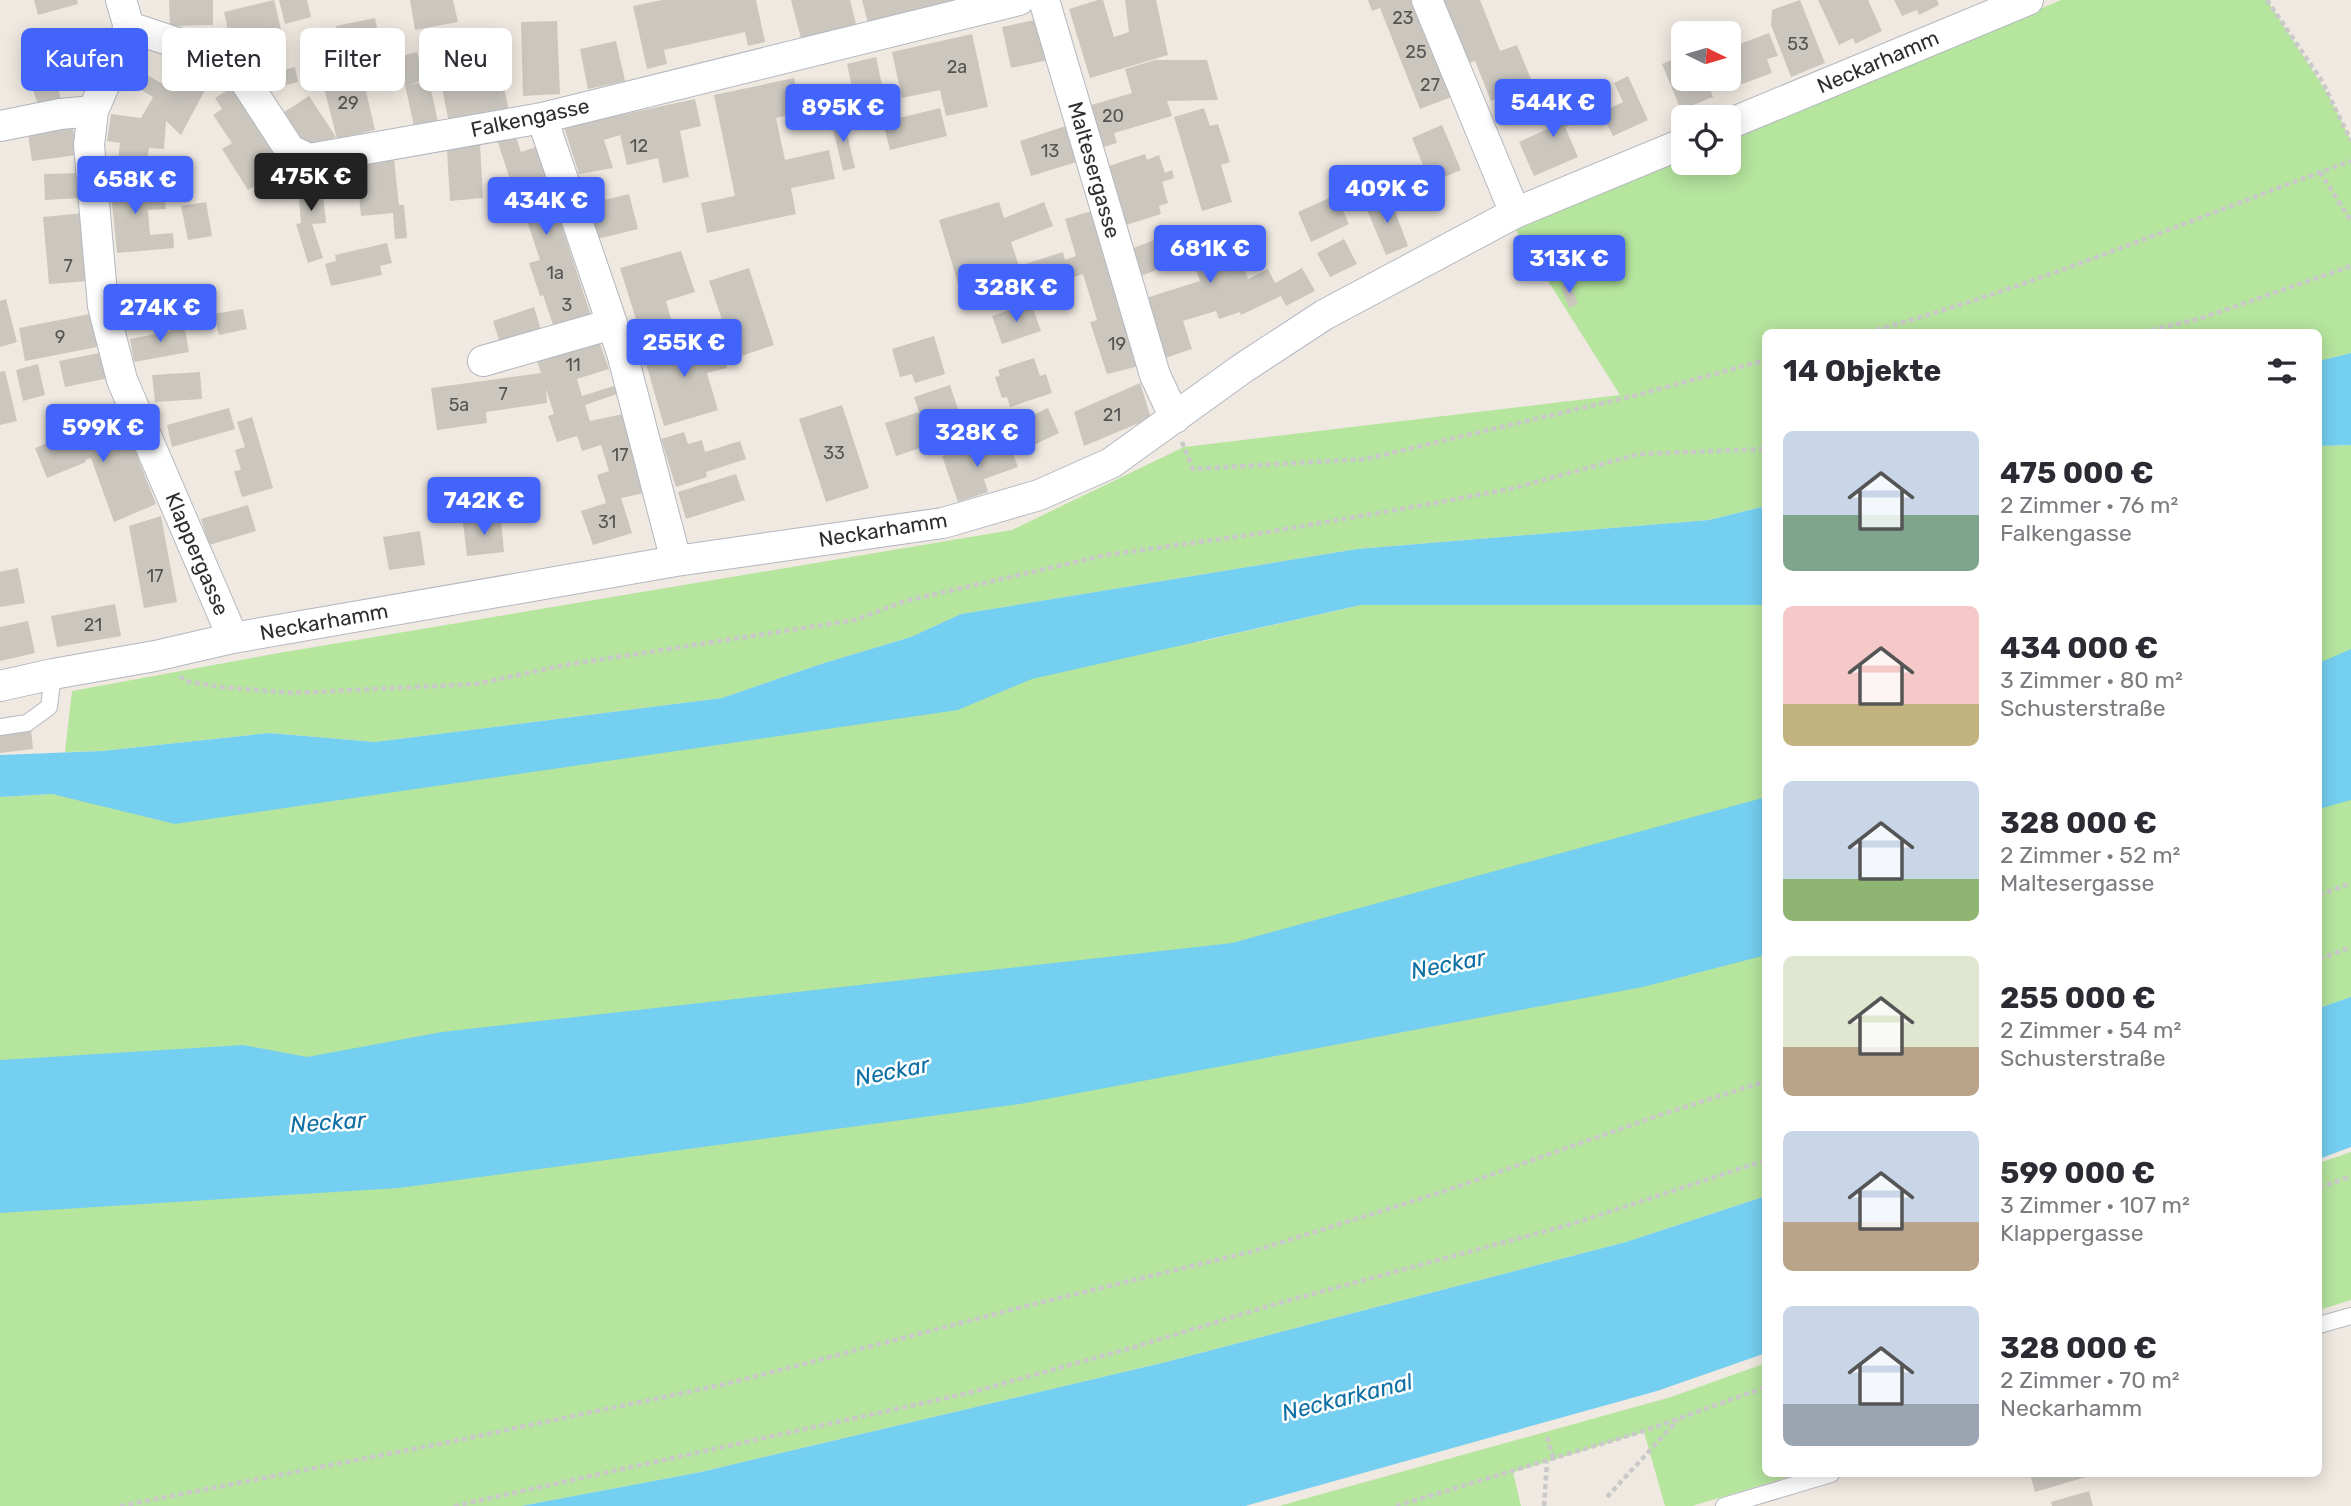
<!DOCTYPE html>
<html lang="de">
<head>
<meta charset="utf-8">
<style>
	:root { --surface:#fff; --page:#f2f2f3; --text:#2b2b33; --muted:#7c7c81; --accent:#4264fb }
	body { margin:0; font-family:Rubik,sans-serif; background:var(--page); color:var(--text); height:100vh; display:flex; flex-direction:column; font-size:26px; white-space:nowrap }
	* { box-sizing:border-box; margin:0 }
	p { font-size:23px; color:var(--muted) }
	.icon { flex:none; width:38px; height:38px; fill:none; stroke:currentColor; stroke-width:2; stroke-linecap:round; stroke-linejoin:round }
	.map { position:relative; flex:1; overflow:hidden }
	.panel { position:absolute; left:1762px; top:329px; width:560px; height:1148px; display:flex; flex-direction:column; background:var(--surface); border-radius:10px; box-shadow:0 4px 18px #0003 }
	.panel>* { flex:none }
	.top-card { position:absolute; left:21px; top:28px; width:665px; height:63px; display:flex; gap:14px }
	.needle { width:46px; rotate:95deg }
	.tools { position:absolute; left:1671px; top:21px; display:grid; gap:14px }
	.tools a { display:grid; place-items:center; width:70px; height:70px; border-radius:10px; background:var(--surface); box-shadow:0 4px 18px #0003; font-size:35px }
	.price { position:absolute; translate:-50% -60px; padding:0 16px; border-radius:7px; background:var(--accent); color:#fff; font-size:23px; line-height:46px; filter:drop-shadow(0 2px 4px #0008) }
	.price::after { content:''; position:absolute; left:50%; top:42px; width:21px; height:16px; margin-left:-10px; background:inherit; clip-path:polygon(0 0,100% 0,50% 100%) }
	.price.selected { background:#222; color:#fff }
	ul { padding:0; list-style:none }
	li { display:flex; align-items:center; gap:21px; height:175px; padding:0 21px }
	li span { display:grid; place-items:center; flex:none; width:196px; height:140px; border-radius:10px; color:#555 }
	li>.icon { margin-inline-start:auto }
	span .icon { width:84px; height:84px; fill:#fffc; stroke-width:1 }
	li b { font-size:30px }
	h2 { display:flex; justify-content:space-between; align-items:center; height:84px; padding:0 21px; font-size:30px }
	.pill { padding:0 24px; border-radius:10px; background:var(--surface); box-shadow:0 4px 18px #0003; font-size:24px; line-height:63px }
	.pill.selected { background:var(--accent); color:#fff }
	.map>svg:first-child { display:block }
	.green { fill:#b6e59e }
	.water { fill:#75cff0 }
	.building { fill:#cbc7bf }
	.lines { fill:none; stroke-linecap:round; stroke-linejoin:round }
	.service-casing { stroke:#b4b7c1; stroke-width:18 }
	.minor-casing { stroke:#b4b7c1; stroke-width:32 }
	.path { stroke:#c9c9c9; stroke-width:4.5; stroke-dasharray:5 3.5; stroke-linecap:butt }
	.service { stroke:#fff; stroke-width:16 }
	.minor { stroke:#fff; stroke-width:30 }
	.labels { text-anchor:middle; stroke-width:5; stroke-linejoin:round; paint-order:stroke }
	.number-label { font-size:18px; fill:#555452 }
	.street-label { font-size:21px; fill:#2e2e2e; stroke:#fff }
	.water-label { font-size:23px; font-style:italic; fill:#0d6fa3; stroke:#fff }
</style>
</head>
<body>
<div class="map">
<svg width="2351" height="1506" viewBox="0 0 2351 1506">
	<rect width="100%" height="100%" fill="#efe9e1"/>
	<path class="green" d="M2061,0h206l62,96 22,45v212l-32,8v-29h-553v174l-57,14 -352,29 -396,65 -50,23 -90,27 -99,34 -347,44 -106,-9 -167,18 -37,1 7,-61 207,-38 733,-123 172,-83 436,-52 -104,-165 167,-71 1,4h45v-23z
		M2351,445v552l-32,11v-562z
		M1361,605h405v591l-140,46 -460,120 -465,110 -180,34h-521v-709l52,-3 20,4 109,-3h186l164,-24 625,-125 43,-4z
		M2351,1152v148l-32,10v-147z
		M1766,1363v111l29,1 -103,31h-27l-21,-74 -131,40 8,34h-242l392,-109z"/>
	<path class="water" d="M2351,353v92l-32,1v-85z
		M1766,506v99h-405l-329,74 -74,31 -783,114 -123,-30 -52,3v-42l102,-4 167,-18 106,9 347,-44 99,-34 90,-27 50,-23 396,-65 352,-29z
		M2351,649v151l-32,9v-146z
		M1766,797v158l-123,32 -623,117 -621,84 -399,25v-153l243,-15 64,12 135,-25 790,-89z
		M2351,997v150l-32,12v-151z
		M1766,1196v157l-109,38 -412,115h-724l180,-34 465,-110 460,-120z"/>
	<path class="building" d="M34,0h43l1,4 -40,11z
		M169,0h44v25l-43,1z
		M274,0l8,33 -51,12 -7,-33z
		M279,0h28l4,17 -26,7z
		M410,0h43l5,22 -43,8z
		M662,0h94l9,42 -17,4 -3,-14 -81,18 3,14 -20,5 -14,-63z
		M791,0h59l7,28 -55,14z
		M862,0h103l-96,27z
		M1098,0h5l11,37 15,-5 -4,-32h31l12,55 -78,23 -21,-69z
		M1368,0h47l39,96 -34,13 -40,-101 -8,3z
		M1444,0h36l20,51 17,-6 16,39 -42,17 -16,-40 -7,2z
		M1800,0l25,63 -34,14 -20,-52 1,-15z
		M1818,0h50l14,31 -27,13 -2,-6 -14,7z
		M1894,0h43l2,5 -20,10 -2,-5 -15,6z
		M375,18l7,34 -38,8 -8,-34z
		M1039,19l9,41 -37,8 -9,-41z
		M557,21l3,73 -37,2 -2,-74z
		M62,33l14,42 -20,8 7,22 -23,5 -7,-20 9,-3 -15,-42z
		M1769,33l9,23 -11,3 5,14 -38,14 -5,-13v-26z
		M972,34l16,73 -42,9 -6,-26 -38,8 -10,-46z
		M616,41l9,40 -37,8 -8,-40z
		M417,52l8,28 -17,5 21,-4 10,45 -24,5 -10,-46 -6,2 -8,-28z
		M498,56l11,56 -60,11 -11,-55z
		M876,57l10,47 -29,6 -10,-46z
		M1678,57l3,6 3,-1v17h22l7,18 -32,13 -19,-46z
		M1155,60h52l11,40 -51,1 5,15 -58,17 3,10 -17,5 -12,-42 44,-13 -7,-24z
		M192,61l22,12 -33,62 -15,-14 -2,28 -15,-1 -3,17 -28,-3 2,-19 -13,-2 4,-27 30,4 12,-21 -31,-18 8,-14 45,26z
		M360,66l15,64 -38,9 -16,-63z
		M295,67l3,15 -36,9 -4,-15z
		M1628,76l20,44 -35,16 -12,-24 22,-10 -9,-19z
		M794,78l7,34 -25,6 9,42 44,-10 6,29 -44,9 5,26 -89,19 -6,-30 34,-7 -21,-101z
		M234,86l52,80 -38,24 -26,-41 10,-6 -19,-28 9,-6 -7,-11z
		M1570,89l13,30 -18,8 13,30 -44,19 -15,-34 44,-20 -10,-21 11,-5 -2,-3z
		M309,96l27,41 -18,8h-16l-21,-31z
		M695,99l6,27 -21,5 9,46 -26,6 -5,-25 -31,7 -7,-30 -16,5 9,28 -34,6 -15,-47z
		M940,108l7,28 -57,14 -7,-28z
		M1204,108l6,18 8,-2 12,38 -9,3 11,37 -30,9 -28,-94z
		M843,117l12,51 -12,3 -12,-51z
		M72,122l5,33 -45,6 -5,-33z
		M1069,125l11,36 -49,15 -11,-35z
		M1442,125l19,45 -31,13 -18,-45z
		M516,137l5,15 15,-5 55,169 -37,12 -11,-33 -3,1 -11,-33 11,-3 -27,-82 -3,1 -13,-39z
		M480,143l3,55 -33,3 -3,-51z
		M1145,154l2,6 12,-5 6,18 7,-3 2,8 -12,4 6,21 -9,3 2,8 -38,12 -17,-59z
		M394,159l5,46h5l3,33 -12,1 -2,-26 -32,3 -5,-50z
		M130,167l3,29 31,-4 2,17 -18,1 2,25 23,-2 1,15 -57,5 -8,-80z
		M81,173l1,25 -37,2 -1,-26z
		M321,173l5,50 -14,1 11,34 -15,5 -12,-39 5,-1 -4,-49z
		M629,194l9,35 -49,12 -9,-35z
		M1336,195l13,29 -38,18 -13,-30z
		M1389,195l19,51 -22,9 -21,-50z
		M206,202l6,34 -24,4 -7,-34z
		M999,202l5,16 40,-16 9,24 -42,16 8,24 44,-14 2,8 11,-4 -11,-37 30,-9 48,155 -36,9 -17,-52 7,-2 -14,-46 -117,36 -27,-90z
		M84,213l6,68 -41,3 -6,-67z
		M1188,227l11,27 52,-22 2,6 6,-3 5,13 -39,15 1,5 16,-6 6,17 20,-10 7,14 27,-15 13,23 -29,15 -5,-10 -40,19 -1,-3 -21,7 -3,-8 -33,10 9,28 -27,9 -19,-60 54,-17 -8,-25 -51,20 -10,-27z
		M1344,239l13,25 -27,13 -13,-24z
		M387,243l5,20 -12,3 2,9 -51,11 -6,-22 11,-3 -1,-6z
		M681,251l14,41 -29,9 5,18 -32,10 -19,-61z
		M749,268l25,77 -39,13 -26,-77z
		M1570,283l8,21 -9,4 -8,-22z
		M176,284l7,28 -53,12 -7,-27z
		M6,299l11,43 -17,5v-46z
		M1031,303l10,28 -39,13 -10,-28z
		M534,307l8,26 -41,13 -8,-25z
		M243,309l4,20 -28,6 -5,-21z
		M95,313l7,33 -77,15 -6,-33z
		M184,324l5,28 -55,10 -4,-23 41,-8 -1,-5z
		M934,336l11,38 -30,9 -3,-9 -12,3 -8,-28z
		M697,337l4,13 19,-6 7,24 -20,5 11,37 -54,16 -21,-73z
		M599,341l10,28 -32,10 5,17 32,-10 3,8 -32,11 5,16 33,-7 26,78 -28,6 11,35 -39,12 -12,-34 25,-8 -9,-28 12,-4 -8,-26 -19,6 -5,-15 -20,6 -9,-26 6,-2 -8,-25 1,14 -61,9 1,11 -50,7 -6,-42 110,-15 -4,-12z
		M104,352l5,26 -44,9 -6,-26z
		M1034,358l6,18 6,-2 6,19 -42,14 -3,-10 -5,1 -7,-21 5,-1 -2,-6z
		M38,364l7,31 -22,6 -7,-31z
		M5,371l12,50 -17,4v-53z
		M200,372l2,27 -47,3 -3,-27z
		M1140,383l11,35 -67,28 -10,-34z
		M950,385l16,48 -70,23 -11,-33 34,-11 -5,-15z
		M842,405l27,83 -43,14 -27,-83z
		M229,408l6,21 -63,18 -5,-22z
		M1048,408l11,25 -40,19 -11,-26z
		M120,413l36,91 -42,18 -23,-64 -6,2 1,2 -39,16 -12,-30z
		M252,417l21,71 -31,9 -8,-26 7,-1 -6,-20 10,-3 -8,-25z
		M684,432l4,12 14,-4 3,12 35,-11 6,18 -40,13 1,5 -31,10 -15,-48z
		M1009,443l9,24 -34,12 4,13 -30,10 -16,-46 31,-10 3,10z
		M736,474l9,26 -59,19 -8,-27z
		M248,505l8,26 -47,14 -8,-26z
		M161,516l16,86 -33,6 -15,-82z
		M501,519l3,33 -37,4 -4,-33z
		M420,531l5,34 -36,5 -6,-33z
		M18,568l7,35 -25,4v-35z
		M115,604l6,32 -64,11 -6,-31z
		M28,621l7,32 -35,8v-34z
		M31,729l2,20 -33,4v-20z
		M2030,1474h66l-61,18z
		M2089,1491l4,15h-41l-1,-4z"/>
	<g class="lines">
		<defs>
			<path id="service" d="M0,727l27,-4 22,-16 4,-33
				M2319,1325l32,-9
				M1724,1506l107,-32"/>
			<path id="minor" d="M121,0l8,27
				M1044,0l111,375 20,43
				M1427,0l88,213
				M129,27l103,34 58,89 19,9 233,-41 477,-118
				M129,27l-36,84 -4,34 14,161 19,74 111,258
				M542,118l80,235 54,208
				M1729,124l299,-124
				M0,126l60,-12 33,-3
				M483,361l129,-37
				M0,686l53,-12 102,-18 78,-18 443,-77 267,-38 96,-28 72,-32 132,-95 81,-53 191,-102 169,-70"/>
		</defs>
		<use href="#service" class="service-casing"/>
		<use href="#minor" class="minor-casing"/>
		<path class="path" d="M2267,0l55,81 29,60
			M2320,172l31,49
			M1868,332c165,-44 322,-113 483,-171
			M2143,332l59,-14 149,-52
			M1182,442l11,27 173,-10 271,-64 129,-35
			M180,676l5,5 35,6 73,6 183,-9 89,-19 290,-45 50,-19 201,-46 150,-21 168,-29 90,-17 125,-34 127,-5
			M2319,895l32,-12
			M2319,959l32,-12
			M2319,1188l32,-12
			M1547,1437l7,22
			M1607,1497l71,-77
			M120,1506l329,-64 277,-58 300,-78 228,-55 191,-60 215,-76 106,-34
			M454,1506l515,-113 162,-45 148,-45 293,-79 194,-64
			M1396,1506l248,-75 122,-44
			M1544,1506l3,-44"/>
		<use href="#service" class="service"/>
		<use href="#minor" class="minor"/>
	</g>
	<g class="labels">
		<g class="number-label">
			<text x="1403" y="24">23</text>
			<text x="1798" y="50">53</text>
			<text x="1416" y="58">25</text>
			<text x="957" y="73">2a</text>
			<text x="1430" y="91">27</text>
			<text x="348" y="109">29</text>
			<text x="1113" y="122">20</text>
			<text x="639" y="152">12</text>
			<text x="1050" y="157">13</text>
			<text x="68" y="272">7</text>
			<text x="555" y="279">1a</text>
			<text x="567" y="311">3</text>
			<text x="60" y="343">9</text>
			<text x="1117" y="350">19</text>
			<text x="573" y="371">11</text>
			<text x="503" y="400">7</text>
			<text x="459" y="411">5a</text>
			<text x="1112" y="421">21</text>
			<text x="834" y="459">33</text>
			<text x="620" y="461">17</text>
			<text x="607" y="528">31</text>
			<text x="155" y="582">17</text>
			<text x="93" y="631">21</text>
		</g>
		<g class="street-label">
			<text transform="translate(1878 62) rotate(-23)" y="7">Neckarhamm</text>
			<text transform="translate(530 118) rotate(-12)" y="7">Falkengasse</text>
			<text transform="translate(1094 170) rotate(74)" y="7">Maltesergasse</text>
			<text transform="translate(883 530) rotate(-9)" y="7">Neckarhamm</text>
			<text transform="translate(197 554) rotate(67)" y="7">Klappergasse</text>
			<text transform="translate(324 622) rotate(-10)" y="7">Neckarhamm</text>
		</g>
		<g class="water-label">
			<text transform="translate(1448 964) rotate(-11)" y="8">Neckar</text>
			<text transform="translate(892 1071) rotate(-11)" y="8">Neckar</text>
			<text transform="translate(328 1122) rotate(-4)" y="8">Neckar</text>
			<text transform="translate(1347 1397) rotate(-14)" y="8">Neckarkanal</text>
		</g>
	</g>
</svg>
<div class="tools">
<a><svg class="needle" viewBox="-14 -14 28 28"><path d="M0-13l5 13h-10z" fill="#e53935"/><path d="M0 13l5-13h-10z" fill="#7c7c81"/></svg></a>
<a><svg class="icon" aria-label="locate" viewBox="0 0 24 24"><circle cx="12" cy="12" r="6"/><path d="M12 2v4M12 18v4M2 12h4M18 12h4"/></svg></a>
</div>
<b class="price" style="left:1553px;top:139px">544K €</b>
<b class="price" style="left:843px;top:144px">895K €</b>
<b class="price selected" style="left:311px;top:213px">475K €</b>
<b class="price" style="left:135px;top:216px">658K €</b>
<b class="price" style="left:1387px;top:225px">409K €</b>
<b class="price" style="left:546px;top:237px">434K €</b>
<b class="price" style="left:1210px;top:285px">681K €</b>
<b class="price" style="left:1569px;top:295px">313K €</b>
<b class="price" style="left:1016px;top:324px">328K €</b>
<b class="price" style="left:160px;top:344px">274K €</b>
<b class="price" style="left:684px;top:379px">255K €</b>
<b class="price" style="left:103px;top:464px">599K €</b>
<b class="price" style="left:977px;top:469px">328K €</b>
<b class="price" style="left:484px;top:537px">742K €</b>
<div class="top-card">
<a class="pill selected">Kaufen</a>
<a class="pill">Mieten</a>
<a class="pill">Filter</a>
<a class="pill">Neu</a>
</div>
<section class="panel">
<h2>14 Objekte<svg class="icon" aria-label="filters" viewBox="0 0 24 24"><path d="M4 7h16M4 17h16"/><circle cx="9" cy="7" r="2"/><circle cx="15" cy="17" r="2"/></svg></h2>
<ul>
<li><span style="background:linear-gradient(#c9d6e8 60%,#7fa58c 0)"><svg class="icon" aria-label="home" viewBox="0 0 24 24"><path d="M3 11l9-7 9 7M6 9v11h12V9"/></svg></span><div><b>475 000 €</b><p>2 Zimmer · 76 m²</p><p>Falkengasse</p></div></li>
<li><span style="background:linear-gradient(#f6c9c9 70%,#c2b280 0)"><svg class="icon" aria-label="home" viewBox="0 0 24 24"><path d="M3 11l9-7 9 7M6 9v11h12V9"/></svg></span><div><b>434 000 €</b><p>3 Zimmer · 80 m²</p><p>Schusterstraße</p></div></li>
<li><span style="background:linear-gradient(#c9d6e8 70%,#8fb573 0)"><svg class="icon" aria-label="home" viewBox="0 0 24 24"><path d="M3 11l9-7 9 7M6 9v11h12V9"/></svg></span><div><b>328 000 €</b><p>2 Zimmer · 52 m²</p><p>Maltesergasse</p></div></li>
<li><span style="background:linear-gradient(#dfe7d0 65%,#b9a48a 0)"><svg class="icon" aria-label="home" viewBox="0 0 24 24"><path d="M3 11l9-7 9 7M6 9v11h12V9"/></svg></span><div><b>255 000 €</b><p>2 Zimmer · 54 m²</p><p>Schusterstraße</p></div></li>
<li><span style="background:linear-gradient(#c9d6e8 65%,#b9a48a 0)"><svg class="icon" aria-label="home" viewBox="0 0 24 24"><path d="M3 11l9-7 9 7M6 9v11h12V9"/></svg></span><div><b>599 000 €</b><p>3 Zimmer · 107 m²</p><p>Klappergasse</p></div></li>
<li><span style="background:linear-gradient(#c9d6e8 70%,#9aa5b1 0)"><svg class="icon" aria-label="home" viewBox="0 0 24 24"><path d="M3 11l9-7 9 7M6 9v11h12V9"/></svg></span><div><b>328 000 €</b><p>2 Zimmer · 70 m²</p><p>Neckarhamm</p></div></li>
</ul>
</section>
</div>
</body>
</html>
